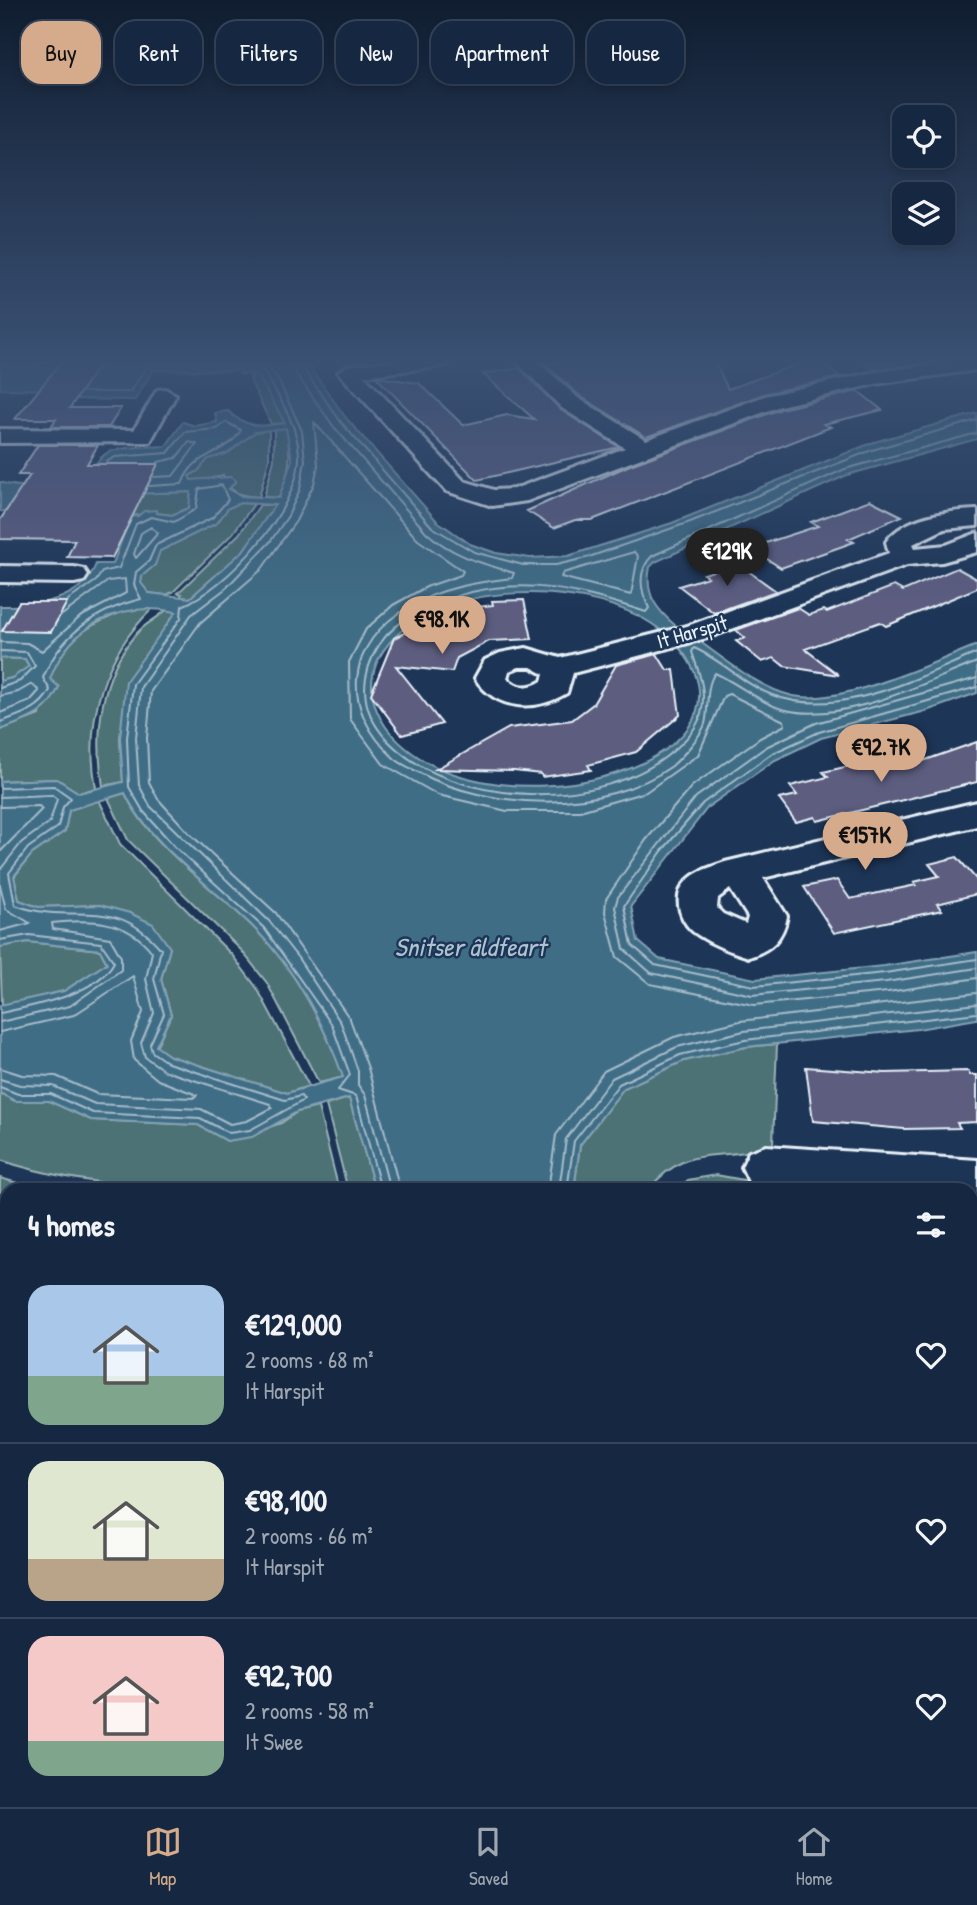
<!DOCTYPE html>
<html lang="en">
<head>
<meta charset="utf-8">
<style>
	:root { --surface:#162841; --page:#23344c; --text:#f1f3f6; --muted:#9ea6b1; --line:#35445a; --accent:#d6ab8b }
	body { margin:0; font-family:"Patrick Hand",sans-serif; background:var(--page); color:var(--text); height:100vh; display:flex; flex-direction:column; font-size:26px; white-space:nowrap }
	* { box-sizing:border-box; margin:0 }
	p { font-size:23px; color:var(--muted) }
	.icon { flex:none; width:38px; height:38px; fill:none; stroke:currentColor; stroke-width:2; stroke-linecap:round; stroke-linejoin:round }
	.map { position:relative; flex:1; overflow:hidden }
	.sheet { position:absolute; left:0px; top:1183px; width:978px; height:625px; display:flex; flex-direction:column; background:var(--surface); border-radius:21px 21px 0 0; box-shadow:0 4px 10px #0003,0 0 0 2px var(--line) }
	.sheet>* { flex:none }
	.guide { position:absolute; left:21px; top:21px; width:936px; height:63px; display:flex; gap:14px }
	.buttons { position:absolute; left:892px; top:105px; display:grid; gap:14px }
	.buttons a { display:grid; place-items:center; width:63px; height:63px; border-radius:14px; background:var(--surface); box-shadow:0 4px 10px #0003,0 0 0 2px var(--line); font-size:35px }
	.price { position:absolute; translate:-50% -60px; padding:0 16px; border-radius:24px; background:var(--accent); color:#111; font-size:23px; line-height:46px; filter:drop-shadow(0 2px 4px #0008) }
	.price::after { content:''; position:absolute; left:50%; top:42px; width:21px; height:16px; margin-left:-10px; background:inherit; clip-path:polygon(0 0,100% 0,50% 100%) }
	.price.selected { background:#222; color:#fff }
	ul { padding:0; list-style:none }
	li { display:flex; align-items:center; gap:21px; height:175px; padding:0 28px }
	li+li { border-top:2px solid var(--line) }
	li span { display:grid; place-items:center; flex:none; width:196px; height:140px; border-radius:21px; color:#555 }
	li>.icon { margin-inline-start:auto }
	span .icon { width:84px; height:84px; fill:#fffc; stroke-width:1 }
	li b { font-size:30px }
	h2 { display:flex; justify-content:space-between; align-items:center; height:84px; padding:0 28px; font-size:30px }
	.tag { padding:0 24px; border-radius:21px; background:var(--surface); box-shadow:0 4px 10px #0003,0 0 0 2px var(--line); font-size:24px; line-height:63px }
	.tag.selected { background:var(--accent); color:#111 }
	.tabs { display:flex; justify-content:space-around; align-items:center; height:98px; border-top:2px solid var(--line); background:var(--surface); font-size:19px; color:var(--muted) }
	.tabs a { display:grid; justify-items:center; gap:4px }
	.tabs .selected { color:var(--accent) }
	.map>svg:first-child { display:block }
	.green { fill:#4d7275; stroke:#9ab2b6; stroke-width:2 }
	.water { fill:#416d86; stroke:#84a2b4; stroke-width:2; fill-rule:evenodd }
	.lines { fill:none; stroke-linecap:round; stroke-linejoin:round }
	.shore { stroke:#a5bcca; stroke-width:2 }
	.building { fill:#5d5d80; stroke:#e8f1f8; stroke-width:2 }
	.street-casing { stroke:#e8f1f8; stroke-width:6 }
	.primary-casing { stroke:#e8f1f8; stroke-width:6 }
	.street { fill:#1d3557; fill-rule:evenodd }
	.primary { fill:#6b706d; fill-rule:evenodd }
	.labels { text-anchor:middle; stroke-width:5; stroke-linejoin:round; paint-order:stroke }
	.far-street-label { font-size:21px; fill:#e8f1f8; stroke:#1d3557 }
	.water-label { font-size:26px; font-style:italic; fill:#aec3d0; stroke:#1d3557 }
</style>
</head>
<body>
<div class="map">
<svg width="977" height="1807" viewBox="0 0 977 1807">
	<rect width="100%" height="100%" fill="#1d3557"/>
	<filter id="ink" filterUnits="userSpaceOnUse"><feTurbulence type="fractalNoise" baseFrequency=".0143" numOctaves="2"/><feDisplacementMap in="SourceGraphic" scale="14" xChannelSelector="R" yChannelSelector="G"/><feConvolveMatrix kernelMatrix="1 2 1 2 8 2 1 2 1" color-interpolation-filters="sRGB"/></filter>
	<g filter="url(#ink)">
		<path class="green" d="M857,360h120c-36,5 -89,23 -120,0z
			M257,374l29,49 -15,1 -20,-42 -1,-7z
			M286,428c6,28 4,43 -7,70l-15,-1 10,-37v-31z
			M269,430v30l-10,37c-19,-1 -29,-3 -36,-22l-23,7 -9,-2 -2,-4 9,-5 10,-12 20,-6 27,-21z
			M191,492l-2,16 -17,7 -16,-2 -45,5 12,-24z
			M240,503l14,1 -21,29 -60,59 -7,3 -17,-2 -8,-10 1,-7 13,-11 4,-14 58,-28 11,-15z
			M260,505h15l-32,46 -53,47 -10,-1 2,-3 -4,-1 61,-59z
			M135,607l17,2c-46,44 -69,109 -56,179l-17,5 -22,-14 -57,2v-51l39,-15c5,-18 9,-42 19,-58 16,-26 49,-40 77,-50z
			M166,610l11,1 -57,127 3,44 -20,4c-9,-51 -3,-113 34,-153 10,-11 20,-14 29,-23z
			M0,658l25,1 4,8 -17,11 -12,3z
			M125,793c24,53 91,96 132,138 38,38 68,96 87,146l-25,6 -52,-100 -26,-33 -113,-110 -20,-42z
			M99,800l21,44 112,111 25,33 52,98 -22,7 -117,-37 -14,-9 15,-32 -10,-36 9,-31 -70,-43 -62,2 -19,-7 -5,-23 18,-23 33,-23 4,-21z
			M28,942l72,8 7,13 -43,28 -62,15 -2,-59z
			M777,1044l-4,100c-55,22 -81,-6 -125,46h-74l6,-45 44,-57 60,-27 62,-14z
			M0,1093l15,8h34l42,19 107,5 29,16 54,-18 16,-11 21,-5 21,83c-112,0 -231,6 -339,-30z
			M349,1098l26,92h-27l-22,-85z
			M716,1175l83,15h-122l11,-10z
			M0,1178l42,12h-35v161l-7,-3z
			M971,1205h6v94l-6,-1z
			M971,1469l6,1v143l-6,-1z
			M0,1497l7,3v301h430v6h-437z
			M971,1779l6,1v27h-362l-1,-6h357z"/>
		<path class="water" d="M0,360h42l-5,8h69l7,-8h192l41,58 91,103 33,23 26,9 34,5 38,-2 57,-18 47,-15 202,-81 103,-29v26l-130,36 -192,87 -5,5c-6,28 7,43 27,60l-13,6c-64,-56 -240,-58 -285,25 -12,23 -8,48 7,69 87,118 398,42 291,-82l19,-6c29,20 62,49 97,57 48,10 138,-33 184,-51v48l-51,18 -105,27 -46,22 -67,47 -77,99 7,35 21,18 96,20 129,-13 93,-14v67l-59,10 -172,18 -62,14 -60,27 -44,57 -6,45h-199l-26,-92 -52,14 -45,25 -25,4 -29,-16 -107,-5 -42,-19h-34l-15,-8v-88l64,-14 43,-28 -7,-13 -72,-8 -28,5v-166l57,-2 22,14 44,-11 -3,-44 6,-57 50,-69c-55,-12 -106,13 -126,67l9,8c-13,29 -31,32 -59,43v-49l12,-3 17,-12 -4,-7 -25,-1v-52c35,1 82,-5 96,-42h17l15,-41 -82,-10 -46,-2v-29c22,8 66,5 86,-9 10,-6 13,-18 25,-22 16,-5 37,-4 55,-5l17,-24 12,4 22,-4 -2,-9 13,-2c17,17 35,16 57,12l-28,-49h-17l-1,-3 -86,-1 -18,30 -65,-1 5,-9 -75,-1zM286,428l6,32 -13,38 -39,-2 -11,-7 7,-8 -5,-4 -40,3 -2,-4 9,-5 10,-12 20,-6 27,-21zM191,492l-2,16 -17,7 -15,-2v-3l-13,1 -6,5 -26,2 11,-24zM240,503l35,2 -32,46 -53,47 -41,-5 -8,-10 1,-7 13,-11 5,-14 57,-28 11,-15zM125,793c25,53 91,96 132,138 39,40 68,95 86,146l-56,16 -117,-37 -14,-10 15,-31 -10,-36 9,-31 -17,-24 -23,-11 -30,-8 -62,2 -19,-7 -5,-24 18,-22 33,-23 4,-21z
			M971,1298l6,1v171l-6,-1z
			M437,1801h177l1,6h-178z"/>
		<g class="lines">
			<path class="shore" d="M262,360l15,17 25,54 3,30 -5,28 -12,27 -18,26 -45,47 -34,26 -50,72 -5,51 3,47 11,21 119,115 29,37 43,65 17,48v14l7,10 25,95
				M291,360l3,11 40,56 93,106c26,23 54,30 87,40l-2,5c-35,4 -71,10 -102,28 -65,37 -71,103 -15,153 6,5 15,9 23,13 70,38 186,43 254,-6 9,-8 29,-30 33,-42 4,-15 0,-38 10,-51 24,11 46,31 71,37 58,14 138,-27 191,-48
				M300,360l1,6 40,56 91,105 42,25 49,13h33l30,-7 104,-36 182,-72 105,-30
				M83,392h47l17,-26 6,-3 85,1 25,6c15,26 37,57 36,89 -2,52 -71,128 -117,147l-1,12 -48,66 -6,54 2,49 14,24 32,36 89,81 68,97 18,50 -12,15 18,6 25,94
				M977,433l-132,36 -193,87c-15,15 -12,34 -3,52l-3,4c-77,-25 -138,-40 -216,-6 -33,14 -58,37 -64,72 -4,24 6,46 22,63 65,67 215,71 285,10 12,-10 24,-22 28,-37 6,-23 -2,-41 -9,-62l2,-4c28,12 49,36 78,47 67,25 144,-17 205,-42
				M106,462l9,-5 53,-4 17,-21 32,-3 9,-7 15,8c-15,27 -46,19 -59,54l-33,2
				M154,477l19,-1 24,-32 -8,-2 -13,16 -18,4
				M151,527l7,6 -22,25 -2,-4 7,-21z
				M634,552l4,4 -7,39 -70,-18 2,-4z
				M0,642l27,1 15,8 38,-34 46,-24 -1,-14 -17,2 -46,34
				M0,651l27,1 8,14 -15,15 -20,7
				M977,678l-161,45 -50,24 -70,50 -78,100 -3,10 9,42 27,24 101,22 134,-13 91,-14
				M977,687l-158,45 -48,22 -68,49 -41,48 -38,55 8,39 23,20 99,21 131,-13 92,-14
				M0,696l18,-4 14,-8 7,7 -9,10 -30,12
				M0,722c20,-7 40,-12 50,-32l-7,-12c18,-44 53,-68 98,-79l-7,-14 2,-13 13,-11 7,-16 56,-27 16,-18 -6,-15 -23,4 -3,20 -22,13 -23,-5 -15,7 -17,44 -17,4 -6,9 -28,19
				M0,788l54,-2 17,12 -8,9 -5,20 -30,21 -19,25 6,32c61,22 97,-13 146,44l-7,30 10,35 -14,30 2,8 16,11 117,37 16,-4 3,4 -54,30 -21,3 -29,-15 -107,-5 -42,-19h-33l-18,-7
				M0,797l52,-2 5,4 -7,23 -28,20 -22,28
				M0,807l39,-1 3,3 -42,43
				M0,885l6,24 24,14 -30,8
				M0,940l29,-5 72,8 13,19c-17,33 -81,44 -114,51
				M0,1022l70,-16 51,-36v-13l-11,-19 -57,-9 -1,-6c38,-4 75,-4 100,29l-6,27 8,34 -13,30 4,14 20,14 105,33 2,4 -25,13 -17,3 -29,-15 -106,-5 -42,-18 -33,-1 -20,-6
				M0,1032l74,-17 59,-39 10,36 -12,29 3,19 24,20 39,15 -4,3 -96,-4 -41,-18 -34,-1 -22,-7
				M400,1190l-32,-122 -18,-49 -74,-106 -87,-80 -31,-34 -9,-17 -2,-44 4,-47 49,-68 61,-53 35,-49 18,-37 4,-19 -4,-43 104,118 45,31 -2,4 -35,12 -33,18 -27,24 -17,33 1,57 33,45 55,31 69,16h73l66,-19 52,-37 26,-59 5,-2 55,27 1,4 -25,13 -68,48 -46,54 -40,59 -1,13 12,45 33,27 104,21 134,-13 89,-14
				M548,1190l8,-55 48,-64 70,-34 66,-16 237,-28
				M559,1190l7,-51 46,-61 65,-31 67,-16 233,-27
				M567,1190l7,-49 45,-57 61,-29 65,-15 232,-27"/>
		</g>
		<path class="building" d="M63,360h39l-32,48h51l-12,19h-58l5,-8h-41z
			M575,360h139l14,29 76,-27 17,1 19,14 -76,17 -118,43 -66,-41 -35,-32z
			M519,368l42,42 58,37 -142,33 -101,-103 43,6 44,42 44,-10 27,4 -51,-45z
			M858,391l24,19 -58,14 7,3 -239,93h-17l-21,8 -27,-17 103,-46 151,-56z
			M38,445h60l-11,19h71l-46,94 -45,-1 8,-17 -75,-1v-19l30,-45h-12z
			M870,500l32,16 -54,23 6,3 -73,26 -31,-20 68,-22 -7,-4z
			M737,563l39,28 -62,22 -35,-27 29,-9 -4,-3z
			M957,568l20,11v9l-91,38 -6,-4 -75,27 34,26 -55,-9 -10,-8 -12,4 -26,-21 9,-3 -9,-8 62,-22 11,7 15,-5 3,2 67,-26 9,5z
			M524,600l8,39 -43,2 -32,17 -5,14 -56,-6 46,58 -40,11 -31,-41 23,-56 55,-27 44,-6 -1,-4z
			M19,602h48l-16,30 -49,-1z
			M657,654l10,16h7l6,45 -44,37 -48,13 3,5 -49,7 -1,-3 -27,-3 -78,-2 73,-41 63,-8 21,-16 23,-39z
			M977,742v40l-160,39 -2,-4 -19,5 -17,-23 18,-4 -7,-9 38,-9 -5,-5 43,-10 5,6 41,-11 5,6z
			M957,857l20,23v14l-40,10 5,6 -108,23 -30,-46 33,-7 13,19 66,-14 -2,-3 25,-6 -10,-12z
			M806,1067l79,6 83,-2 2,4h7v47l-20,1 3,5 -56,1 -91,-8z"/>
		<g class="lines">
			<defs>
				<path id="street" d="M397,360h55l-3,4 -7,2 -78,10 100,105 30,9 20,-1 111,-41 -63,-40 -47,-48h21l42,38 68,42 119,-44 110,-24 89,-12h13v10l-102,14 -95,22 -253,95 -35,5 -46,-15 -108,-119 10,-6z
					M165,389l11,6 -26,47 -150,1v-14l134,1 23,-40z
					M977,510v16l-33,3 -31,15 2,4 31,-3 31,-12v19l-35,10 -35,3 -200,73 -134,35 -6,20c-31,19 -71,18 -92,-15l10,-18 15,-7 26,-5 34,10 127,-32 202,-73 -3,-11c18,-26 62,-31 91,-32zM519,667h12l13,7 -2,7c-13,8 -25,8 -35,-3l2,-7z
					M0,566l74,1 10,2 4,6 -4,6 -10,2 -74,-1z
					M977,802v24l-214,52 24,38c-4,23 -16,34 -38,41 -17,-5 -36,-12 -51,-22 -17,-10 -27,-37 -12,-53 9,-11 26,-15 39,-20zM730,889l18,28 -2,7 -23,-10 -6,-6 1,-10z
					M766,1146l211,14v44l-6,-1v-13l-205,-2 -17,-6 -7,-15 7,-15z"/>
				<path id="primary" d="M0,1435l7,3v58l-7,-3z
					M971,1699l6,1v66l-6,-1z"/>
			</defs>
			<use href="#street" class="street-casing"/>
			<use href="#primary" class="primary-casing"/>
			<use href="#street" class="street"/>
			<use href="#primary" class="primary"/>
		</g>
	</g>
	<linearGradient id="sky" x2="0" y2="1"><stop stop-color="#101d30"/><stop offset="0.59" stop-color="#3a5174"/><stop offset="1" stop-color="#3a5174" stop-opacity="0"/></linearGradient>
	<rect width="977" height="613" fill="url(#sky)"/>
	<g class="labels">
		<g class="far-street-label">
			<text transform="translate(692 632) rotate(-16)" y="7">It Harspit</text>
		</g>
		<g class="water-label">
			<text x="470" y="956">Snitser âldfeart</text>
		</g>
	</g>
</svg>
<div class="buttons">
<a><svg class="icon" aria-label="locate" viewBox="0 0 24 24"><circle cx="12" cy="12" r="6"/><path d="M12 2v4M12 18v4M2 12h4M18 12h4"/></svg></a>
<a><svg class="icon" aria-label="layers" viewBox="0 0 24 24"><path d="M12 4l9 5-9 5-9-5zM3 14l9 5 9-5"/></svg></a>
</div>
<b class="price selected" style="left:727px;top:588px">€129K</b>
<b class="price" style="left:442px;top:656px">€98.1K</b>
<b class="price" style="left:881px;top:784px">€92.7K</b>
<b class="price" style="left:865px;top:872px">€157K</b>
<div class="guide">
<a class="tag selected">Buy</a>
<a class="tag">Rent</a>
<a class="tag">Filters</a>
<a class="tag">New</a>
<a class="tag">Apartment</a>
<a class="tag">House</a>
</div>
<section class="sheet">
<h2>4 homes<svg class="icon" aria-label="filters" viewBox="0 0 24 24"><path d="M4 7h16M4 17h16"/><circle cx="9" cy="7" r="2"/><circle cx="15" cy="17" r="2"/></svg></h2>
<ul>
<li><span style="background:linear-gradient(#a9c7e8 65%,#7fa58c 0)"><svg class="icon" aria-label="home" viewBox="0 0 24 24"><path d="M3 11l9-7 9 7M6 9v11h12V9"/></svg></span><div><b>€129,000</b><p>2 rooms · 68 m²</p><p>It Harspit</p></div><svg class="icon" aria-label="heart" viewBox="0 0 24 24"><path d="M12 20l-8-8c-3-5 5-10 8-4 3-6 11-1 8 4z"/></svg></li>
<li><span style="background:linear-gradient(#dfe7d0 70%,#b9a48a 0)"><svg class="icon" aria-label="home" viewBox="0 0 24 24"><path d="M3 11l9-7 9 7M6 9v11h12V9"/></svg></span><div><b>€98,100</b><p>2 rooms · 66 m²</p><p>It Harspit</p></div><svg class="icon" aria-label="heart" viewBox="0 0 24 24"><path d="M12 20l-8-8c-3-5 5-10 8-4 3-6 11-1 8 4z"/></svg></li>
<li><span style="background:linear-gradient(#f6c9c9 75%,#7fa58c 0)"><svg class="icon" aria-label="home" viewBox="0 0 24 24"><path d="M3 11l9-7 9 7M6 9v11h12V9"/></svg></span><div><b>€92,700</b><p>2 rooms · 58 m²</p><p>It Swee</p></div><svg class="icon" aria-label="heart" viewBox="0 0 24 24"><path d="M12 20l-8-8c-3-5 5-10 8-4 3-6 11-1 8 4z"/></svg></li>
</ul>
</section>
</div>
<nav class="tabs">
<a class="selected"><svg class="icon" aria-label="map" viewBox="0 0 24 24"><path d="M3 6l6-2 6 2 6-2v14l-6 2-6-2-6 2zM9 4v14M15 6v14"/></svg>Map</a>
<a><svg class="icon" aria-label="saved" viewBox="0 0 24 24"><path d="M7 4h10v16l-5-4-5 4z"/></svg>Saved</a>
<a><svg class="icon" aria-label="home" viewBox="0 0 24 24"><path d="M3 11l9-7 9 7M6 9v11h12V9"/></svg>Home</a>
</nav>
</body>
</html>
